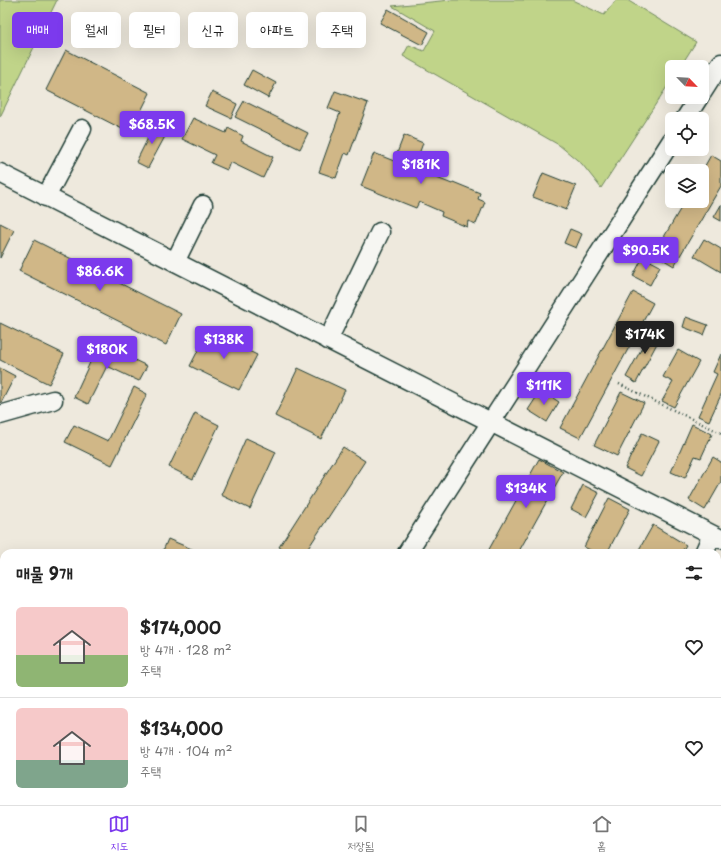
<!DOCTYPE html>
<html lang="ko">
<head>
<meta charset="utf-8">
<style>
	:root { --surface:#fff; --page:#f2f2f2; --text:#222; --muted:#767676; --line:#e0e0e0; --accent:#7c3aed }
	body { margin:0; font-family:"Playpen Sans","Poor Story",sans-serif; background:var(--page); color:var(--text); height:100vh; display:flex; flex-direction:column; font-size:15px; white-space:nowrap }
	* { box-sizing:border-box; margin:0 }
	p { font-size:13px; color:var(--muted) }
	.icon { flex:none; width:22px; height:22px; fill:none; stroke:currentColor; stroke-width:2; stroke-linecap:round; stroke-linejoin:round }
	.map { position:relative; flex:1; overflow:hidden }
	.side { position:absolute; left:0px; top:549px; width:721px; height:256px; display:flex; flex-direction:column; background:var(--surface); border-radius:12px 12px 0 0; box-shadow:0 4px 16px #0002 }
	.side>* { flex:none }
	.hud { position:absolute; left:12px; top:12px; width:400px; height:36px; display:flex; gap:8px }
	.needle { width:26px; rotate:115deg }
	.buttons { position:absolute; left:665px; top:60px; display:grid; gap:8px }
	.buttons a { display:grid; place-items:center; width:44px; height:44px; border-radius:6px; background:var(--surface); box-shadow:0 4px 16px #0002; font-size:20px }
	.price { position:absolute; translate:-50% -34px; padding:0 9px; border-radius:4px; background:var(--accent); color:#fff; font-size:13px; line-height:26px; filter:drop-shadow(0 1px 2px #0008) }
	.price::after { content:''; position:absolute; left:50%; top:24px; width:12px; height:9px; margin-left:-6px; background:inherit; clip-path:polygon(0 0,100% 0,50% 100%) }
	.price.current { background:#222; color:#fff }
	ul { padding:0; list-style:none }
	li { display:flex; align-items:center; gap:12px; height:100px; padding:0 16px }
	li+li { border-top:1px solid var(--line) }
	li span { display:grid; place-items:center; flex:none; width:112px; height:80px; border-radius:6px; color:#555 }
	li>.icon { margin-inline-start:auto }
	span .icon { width:48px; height:48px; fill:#fffc; stroke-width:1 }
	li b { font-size:17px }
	h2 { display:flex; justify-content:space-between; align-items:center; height:48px; padding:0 16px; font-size:17px }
	.pill { padding:0 14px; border-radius:6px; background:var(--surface); box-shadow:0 4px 16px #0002; font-size:14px; line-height:36px }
	.pill.current { background:var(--accent); color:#fff }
	.menu { display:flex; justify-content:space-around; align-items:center; height:56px; border-top:1px solid var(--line); background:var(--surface); font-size:11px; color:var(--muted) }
	.menu a { display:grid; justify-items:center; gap:2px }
	.menu .current { color:var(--accent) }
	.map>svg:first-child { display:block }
	.green { fill:#c0d489; stroke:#70885e }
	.building { fill:#d0b787; stroke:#1f3d34 }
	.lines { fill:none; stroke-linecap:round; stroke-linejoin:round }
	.minor-casing { stroke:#1f3d34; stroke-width:21 }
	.path { stroke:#1f3d34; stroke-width:2.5; stroke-dasharray:1 3; stroke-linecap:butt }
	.minor { stroke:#f6f6f2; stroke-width:18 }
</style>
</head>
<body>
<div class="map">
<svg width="721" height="805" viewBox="0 0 721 805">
	<rect width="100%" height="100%" fill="#eee9dd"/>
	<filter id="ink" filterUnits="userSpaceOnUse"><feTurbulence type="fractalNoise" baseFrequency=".025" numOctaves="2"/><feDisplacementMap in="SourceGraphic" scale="8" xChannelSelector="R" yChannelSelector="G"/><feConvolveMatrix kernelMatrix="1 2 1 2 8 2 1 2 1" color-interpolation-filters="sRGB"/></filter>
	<g filter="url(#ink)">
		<path class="green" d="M0,0h57l-57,117z
			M450,0h122l32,15 12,-15h11l69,42 -16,25h-8v12l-71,109 -19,-24 -23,-19 -156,-89 6,-11 15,6 11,-20 -43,-25z"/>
		<path class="building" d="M388,9l41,23 -7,13 -42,-22z
			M66,50l84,43 -20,40 -84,-43z
			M252,70l24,13 -8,15 -24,-13z
			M335,91l33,12 -19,52 -4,-2 -9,25 -17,-6 21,-59 -12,-5z
			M212,92l25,12 -6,14 -26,-12z
			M244,101l64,32 -8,16 -65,-32z
			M193,118l33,15 2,-5 15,8 -2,5 32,16 -10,21 -33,-16 -3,8 -16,-7 4,-8 -33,-16z
			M156,122l13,7 -21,39 -12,-6z
			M404,135l19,8 -8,22 14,6 -2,3 25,10 1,-2 27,11 -2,6 7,3 -9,22 -8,-3 -1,6 -26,-11 1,-4 -23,-10 -3,6 -55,-22 13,-33 20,8z
			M711,155l10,6v25l-47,80 -20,-12 31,-53h17v-30z
			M543,173l33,13 -10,24 -33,-13z
			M721,205v16l-7,-4z
			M0,223l14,7 -14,28z
			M570,229l12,5 -6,14 -12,-5z
			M704,239l17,10v23l-27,-16z
			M34,240l147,74 -15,31 -147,-74z
			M643,257l17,9 -10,19 -17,-9z
			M633,292l20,11 -73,135 -20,-10z
			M686,317l22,8 -4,10 -21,-8z
			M0,323l64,31 -15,30 -49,-24z
			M654,326l9,6 -27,51 -10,-6z
			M208,331l49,24 -18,35 -49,-24z
			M99,343l48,23 -8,15 -32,-15 -19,38 -14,-7z
			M678,350l21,12 -25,45 -12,-6 11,-19 -10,-5z
			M721,354v41l-12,26 -11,-5 19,-42 -4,-2z
			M0,368l15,8 -14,27h-1z
			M298,368l47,22 -24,49 -46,-23z
			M134,387l13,7 -35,71 -47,-23 9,-17 34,16z
			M541,390l18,12 -12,20 -19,-12z
			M621,392l23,11 -27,53 -23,-11z
			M195,413l24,12 -26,54 -24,-12z
			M692,424l20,10 -11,24 -6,-2 -10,22 -14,-6z
			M642,433l17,8 -18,35 -16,-8z
			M246,438l30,14 -26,57 -29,-14z
			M343,447l22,14 -60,92h-16l-10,-6z
			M713,457l8,5v20l-16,28 -16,-10z
			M539,459l24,13 -45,81h-31z
			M583,485l16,8 -13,24 -15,-8z
			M609,498l21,11 -23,44h-11l-12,-6z
			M653,525l33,20 -5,8h-44z
			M168,539l26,11 -2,3h-30z
			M721,766v25l-4,-3v-17z
			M354,801h44l1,1 -1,3h-45z
			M538,801h36l-2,4h-37z
			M574,801h5l7,4h-14z"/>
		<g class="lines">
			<defs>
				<path id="minor" d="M702,93l19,-30
					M685,119l14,-22
					M0,173l721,366
					M46,197l36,-68
					M175,262l28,-57
					M328,340l52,-108
					M0,415l53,-15
					M407,553l265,-413
					M704,553l8,-18
					M0,755l4,2
					M90,801l8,4
					M712,801l7,4
					M245,805l3,-4"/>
			</defs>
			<use href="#minor" class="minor-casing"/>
			<path class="path" d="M619,384l102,49"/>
			<use href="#minor" class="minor"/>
		</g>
	</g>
</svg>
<div class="buttons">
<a><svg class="needle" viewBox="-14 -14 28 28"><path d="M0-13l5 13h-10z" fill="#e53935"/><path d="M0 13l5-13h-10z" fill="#767676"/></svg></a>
<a><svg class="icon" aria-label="locate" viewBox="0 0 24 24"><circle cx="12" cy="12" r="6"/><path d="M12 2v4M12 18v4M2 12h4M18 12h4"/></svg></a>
<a><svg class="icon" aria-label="layers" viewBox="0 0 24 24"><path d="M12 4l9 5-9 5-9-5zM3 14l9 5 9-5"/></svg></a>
</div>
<b class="price" style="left:152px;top:145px">$68.5K</b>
<b class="price" style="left:421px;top:185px">$181K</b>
<b class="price" style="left:646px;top:271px">$90.5K</b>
<b class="price" style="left:100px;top:292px">$86.6K</b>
<b class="price current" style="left:645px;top:355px">$174K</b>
<b class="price" style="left:224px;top:360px">$138K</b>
<b class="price" style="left:107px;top:370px">$180K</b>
<b class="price" style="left:544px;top:406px">$111K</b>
<b class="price" style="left:526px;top:509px">$134K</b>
<div class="hud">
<a class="pill current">매매</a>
<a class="pill">월세</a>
<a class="pill">필터</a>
<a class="pill">신규</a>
<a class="pill">아파트</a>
<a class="pill">주택</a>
</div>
<section class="side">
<h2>매물 9개<svg class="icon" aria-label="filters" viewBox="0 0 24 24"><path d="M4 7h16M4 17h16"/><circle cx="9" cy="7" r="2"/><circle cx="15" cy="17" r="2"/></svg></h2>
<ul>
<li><span style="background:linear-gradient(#f6c9c9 60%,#8fb573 0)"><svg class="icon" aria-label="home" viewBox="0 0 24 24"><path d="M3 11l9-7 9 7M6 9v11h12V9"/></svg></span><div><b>$174,000</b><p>방 4개 · 128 m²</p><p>주택</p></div><svg class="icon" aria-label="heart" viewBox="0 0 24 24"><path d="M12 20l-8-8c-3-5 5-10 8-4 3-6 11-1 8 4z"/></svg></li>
<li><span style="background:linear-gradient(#f6c9c9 65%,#7fa58c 0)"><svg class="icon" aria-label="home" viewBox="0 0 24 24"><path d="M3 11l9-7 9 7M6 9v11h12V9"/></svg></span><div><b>$134,000</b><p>방 4개 · 104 m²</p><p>주택</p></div><svg class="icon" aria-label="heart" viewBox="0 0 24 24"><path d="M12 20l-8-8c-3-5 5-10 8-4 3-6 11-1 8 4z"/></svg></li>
</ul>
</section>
</div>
<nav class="menu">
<a class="current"><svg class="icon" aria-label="map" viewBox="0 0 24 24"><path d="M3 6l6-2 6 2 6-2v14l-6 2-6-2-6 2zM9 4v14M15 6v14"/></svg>지도</a>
<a><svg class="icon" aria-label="saved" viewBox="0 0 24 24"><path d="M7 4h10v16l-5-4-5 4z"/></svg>저장됨</a>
<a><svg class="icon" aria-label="home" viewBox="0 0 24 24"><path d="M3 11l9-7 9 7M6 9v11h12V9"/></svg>홈</a>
</nav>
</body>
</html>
